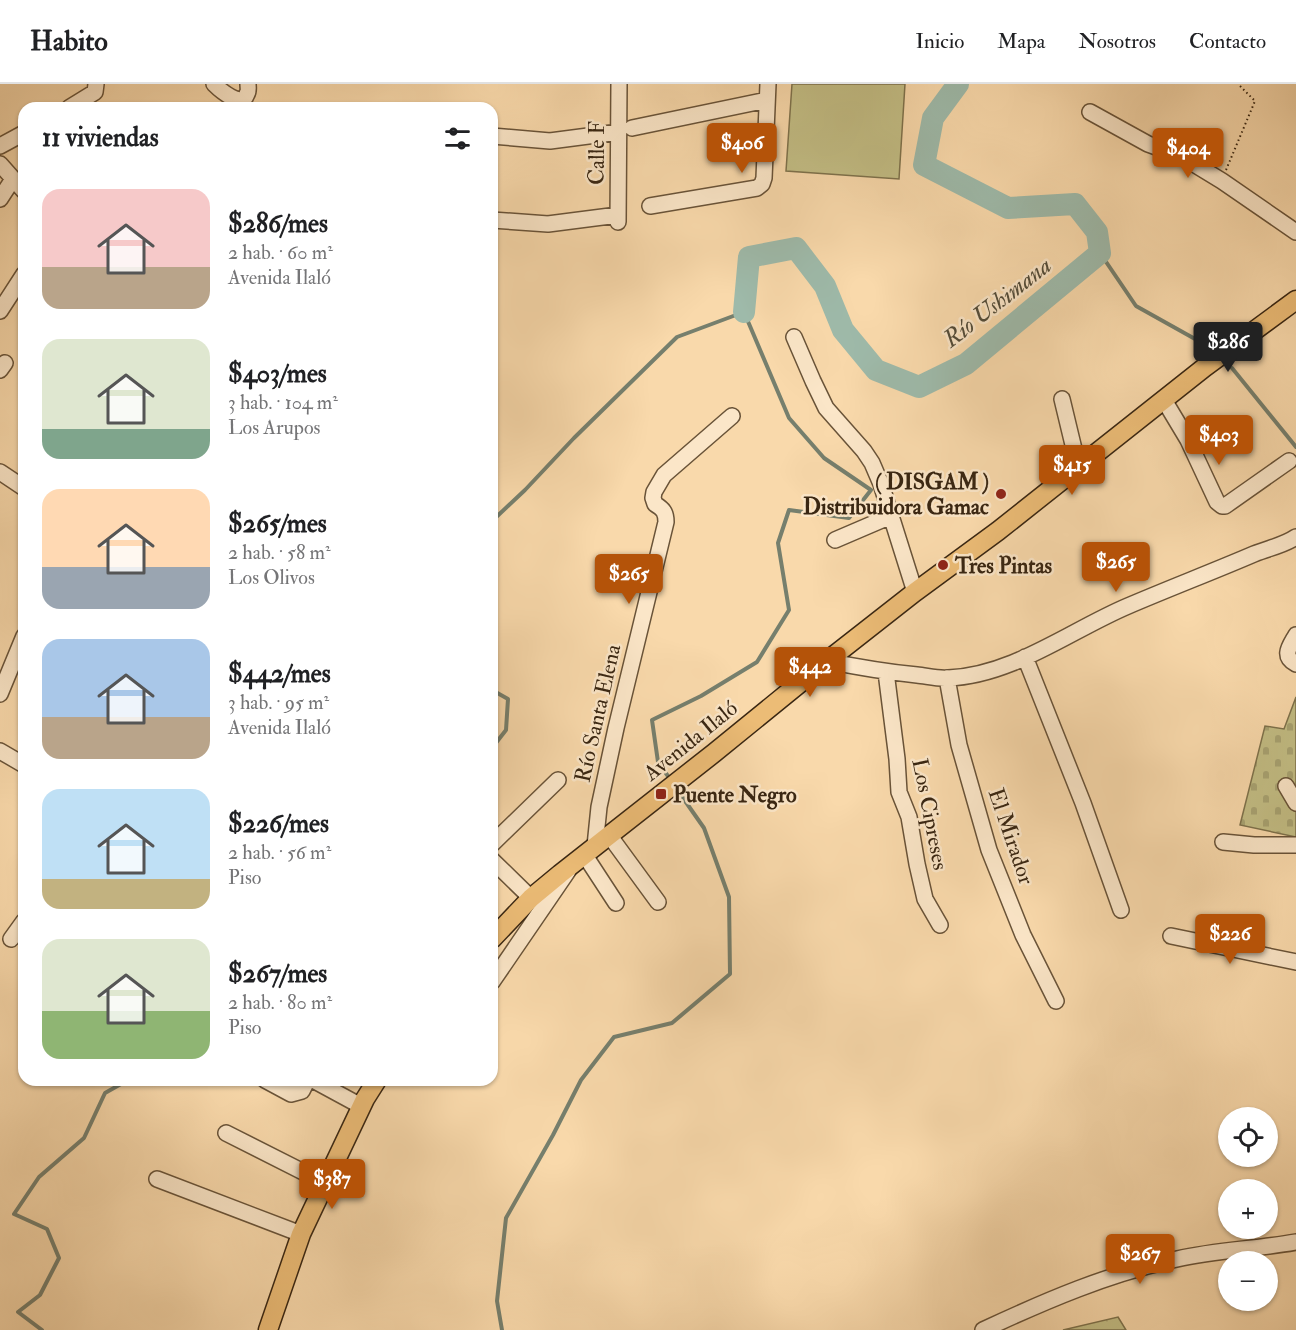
<!DOCTYPE html>
<html lang="es">
<head>
<meta charset="utf-8">
<style>
	:root { --surface:#fff; --page:#f2f2f2; --text:#202124; --muted:#757577; --line:#e0e0e0; --accent:#b45309 }
	body { margin:0; font-family:"IM FELL Double Pica",serif; background:var(--page); color:var(--text); height:100vh; display:flex; flex-direction:column; font-size:22px; white-space:nowrap }
	* { box-sizing:border-box; margin:0 }
	p { font-size:20px; color:var(--muted) }
	.icon { flex:none; width:33px; height:33px; fill:none; stroke:currentColor; stroke-width:2; stroke-linecap:round; stroke-linejoin:round }
	.map { position:relative; flex:1; overflow:hidden }
	.sheet { position:absolute; left:18px; top:18px; width:480px; height:984px; display:flex; flex-direction:column; background:var(--surface); border-radius:18px; box-shadow:0 2px 4px #0004 }
	.sheet>* { flex:none }
	.tools { position:absolute; left:1218px; top:1023px; display:grid; gap:12px }
	.tools a { display:grid; place-items:center; width:60px; height:60px; border-radius:50%; background:var(--surface); box-shadow:0 2px 4px #0004; font-size:30px }
	.price { position:absolute; translate:-50% -51px; padding:0 14px; border-radius:6px; background:var(--accent); color:#fff; font-size:20px; line-height:39px; filter:drop-shadow(0 2px 3px #0008) }
	.price::after { content:''; position:absolute; left:50%; top:36px; width:18px; height:14px; margin-left:-9px; background:inherit; clip-path:polygon(0 0,100% 0,50% 100%) }
	.price.current { background:#222; color:#fff }
	ul { padding:0; list-style:none }
	li { display:flex; align-items:center; gap:18px; height:150px; padding:0 24px }
	li span { display:grid; place-items:center; flex:none; width:168px; height:120px; border-radius:18px; color:#555 }
	li>.icon { margin-inline-start:auto }
	span .icon { width:72px; height:72px; fill:#fffc; stroke-width:1 }
	li b { font-size:26px }
	h2 { display:flex; justify-content:space-between; align-items:center; height:72px; padding:0 24px; font-size:26px }
	header { display:flex; align-items:center; gap:36px; box-sizing:border-box; height:84px; padding:0 30px; background:var(--surface); border-bottom:2px solid var(--line) }
	header strong { font-size:28px }
	nav { display:flex; gap:33px; margin-inline-start:auto; font-size:21px }
	.map>svg:first-child { display:block }
	.forest { fill:url(#forest-crowns); stroke:#7e724c; stroke-width:1.5 }
	.cemetery { fill:url(#cemetery-stones); stroke:#7e724c; stroke-width:1.5 }
	.pitch { fill:#c3be85; stroke:#7e724c; stroke-width:1.5 }
	.lines { fill:none; stroke-linecap:round; stroke-linejoin:round }
	.stream { stroke:#767f6d; stroke-width:4 }
	.river { stroke:#9ebaaa; stroke-width:22 }
	.minor-casing { stroke:#695338; stroke-width:18 }
	.major-casing { stroke:#392612; stroke-width:21 }
	.path { stroke:#392612; stroke-width:2; stroke-dasharray:1.5 3; stroke-linecap:butt }
	.minor { stroke:#fbe6c8; stroke-width:15 }
	.major { stroke:#ecbc76; stroke-width:18 }
	.poi-dot { fill:#8f2418; stroke:#fbe6c8; stroke-width:2 }
	.labels { text-anchor:middle; stroke-width:5; stroke-linejoin:round; paint-order:stroke }
	.street-label { font-size:22px; fill:#392612; stroke:#fbe6c8 }
	.poi-label { font-size:22px; font-weight:bold; fill:#392612; stroke:#fbe6c8; text-anchor:start }
	.water-label { font-size:24px; font-style:italic; fill:#524b38; stroke:#fbe6c8 }
</style>
</head>
<body>
<header>
<strong>Habito</strong>
<nav><a>Inicio</a><a>Mapa</a><a>Nosotros</a><a>Contacto</a></nav>
</header>
<div class="map">
<svg width="1296" height="1246" viewBox="0 0 1296 1246">
	<defs>
		<pattern id="forest-crowns" width="20" height="18" patternUnits="userSpaceOnUse" patternTransform="scale(1.5)"><rect width="20" height="18" fill="#c3be85"/><path d="M2 6a3 3 0 1 1 6 0M12 15a3 3 0 1 1 6 0" fill="none" stroke="#a8a372"/></pattern>
		<pattern id="cemetery-stones" width="16" height="16" patternUnits="userSpaceOnUse" patternTransform="scale(1.5)"><rect width="16" height="16" fill="#c3be85"/><path d="M2 7V4a2 2 0 0 1 4 0v3zM10 15v-3a2 2 0 0 1 4 0v3z" fill="#a8a372"/></pattern>
	</defs>
	<rect width="100%" height="100%" fill="#f9d9ab"/>
	<filter id="stains"><feTurbulence type="fractalNoise" baseFrequency=".00333" numOctaves="4"/><feColorMatrix values="0 0 0 0 .2 0 0 0 0 .09 0 0 0 0 .02 0 0 0 .5 -.17"/></filter>
	<radialGradient id="worn" r=".72"><stop offset=".6" stop-color="#630" stop-opacity="0"/><stop offset="1" stop-color="#630" stop-opacity=".3"/></radialGradient>
	<path class="forest" d="M1118,1233l8,13h-63z"/>
	<path class="cemetery" d="M1296,613v140l-56,-12 25,-99 19,3z"/>
	<path class="pitch" d="M792,0h113l-6,95 -113,-8z"/>
	<g class="lines">
		<path class="stream" d="M1100,169l36,53 77,43
			M1232,284l64,79
			M492,437l33,-31 49,-52 103,-101 67,-25 45,106 35,40 47,32 -22,28 -60,-8 -11,33 11,67 -32,52 -56,34 -49,24 6,42 12,17
			M492,606l16,9 -2,31 -14,18
			M42,1246l-24,-18 22,-17 19,-37 -12,-29 -33,-15 25,-37 45,-39 21,-45 23,-13
			M502,1246l-5,-29 9,-83 47,-83 28,-55 33,-43 58,-14 58,-49 -1,-77 -25,-69 -28,-40"/>
		<path class="river" d="M744,228l5,-55 47,-9 29,38 18,44 33,40 43,17 47,-23 134,-111 -3,-21 -22,-28 -67,4 -84,-43 9,-47 25,-34"/>
		<defs>
			<path id="minor" d="M214,0c6,6 28,25 33,10 2,-3 1,-7 1,-10
				M69,24l26,-16 1,-8
				M1090,28l58,32 33,12 41,25 74,51
				M632,44l135,-28
				M492,52l58,5 69,-9
				M0,62l24,-13
				M0,80l24,27
				M0,115l13,-20
				M650,122l107,-18 5,-4 2,-6 4,-94
				M492,136l56,4 70,-9
				M618,138l1,-138
				M0,227l24,-37
				M794,253l19,44 13,27 38,43 8,12 9,21 34,108
				M0,286l5,-7
				M1062,315l12,50 12,13
				M1164,316l24,40 29,62 5,4h3l64,-45
				M0,388l24,16
				M835,456l56,-24
				M1296,551c-6,11 -15,21 0,29
				M1025,573l58,146 38,107
				M827,577c30,6 59,11 90,14 10,1 21,4 31,3 64,-2 123,-48 180,-72 42,-18 84,-34 126,-52 14,-6 29,-8 42,-17
				M886,588l11,87 2,33 10,25 8,47 8,35 15,26
				M947,594l12,67 30,105 34,85 33,66
				M0,610l24,-58
				M0,667l24,14
				M1286,702l10,17
				M609,751l49,67
				M1223,758l31,3h42
				M492,760l66,-64
				M595,762l4,-39 17,-79 50,-206c0,-10 -3,-13 -11,-18l-2,-6 1,-6 10,-17 68,-59
				M584,770l32,49
				M492,776l39,38
				M1171,852l125,26
				M11,855l13,-18
				M492,898l76,-111
				M265,996l26,14 11,-3 5,-10 4,-1
				M313,996l48,26
				M226,1049l99,50
				M157,1095l144,55
				M983,1246c62,-29 127,-57 194,-71 39,-9 80,-10 119,-17"/>
			<path id="major" d="M492,855l39,-41 29,-24 154,-121 113,-92 88,-69 83,-61 207,-164 91,-67
				M268,1246l33,-96 64,-135 12,-19"/>
		</defs>
		<use href="#minor" class="minor-casing"/>
		<use href="#major" class="major-casing"/>
		<path class="path" d="M1226,86l29,-69 -17,-17"/>
		<use href="#minor" class="minor"/>
		<use href="#major" class="major"/>
	</g>
	<g class="poi-dot">
		<circle cx="1001" cy="410" r="6"/>
		<circle cx="943" cy="481" r="6"/>
		<rect x="655" y="704" width="12" height="12" rx="3"/>
	</g>
	<g class="labels">
		<g class="street-label">
			<text transform="translate(596 69) rotate(-90)" y="8">Calle F</text>
			<text transform="translate(597 629) rotate(-77)" y="8">Río Santa Elena</text>
			<text transform="translate(690 656) rotate(-39)" y="8">Avenida Ilaló</text>
			<text transform="translate(931 730) rotate(79)" y="8">Los Cipreses</text>
			<text transform="translate(1012 752) rotate(71)" y="8">El Mirador</text>
		</g>
		<g class="poi-label">
			<text x="989" y="405" text-anchor="end">( DISGAM )<tspan x="989" dy="25">Distribuidora Gamac</tspan></text>
			<text x="955" y="489">Tres Pintas</text>
			<text x="673" y="718">Puente Negro</text>
		</g>
		<g class="water-label">
			<text transform="translate(997 218) rotate(-38)" y="8">Río Ushimana</text>
		</g>
	</g>
	<rect width="100%" height="100%" filter="url(#stains)"/>
	<rect width="100%" height="100%" fill="url(#worn)"/>
</svg>
<div class="tools">
<a><svg class="icon" aria-label="locate" viewBox="0 0 24 24"><circle cx="12" cy="12" r="6"/><path d="M12 2v4M12 18v4M2 12h4M18 12h4"/></svg></a>
<a>+</a>
<a>−</a>
</div>
<b class="price" style="left:742px;top:90px">$406</b>
<b class="price" style="left:1188px;top:95px">$404</b>
<b class="price current" style="left:1228px;top:289px">$286</b>
<b class="price" style="left:1219px;top:382px">$403</b>
<b class="price" style="left:1072px;top:412px">$415</b>
<b class="price" style="left:1116px;top:509px">$265</b>
<b class="price" style="left:629px;top:521px">$265</b>
<b class="price" style="left:810px;top:614px">$442</b>
<b class="price" style="left:1230px;top:881px">$226</b>
<b class="price" style="left:332px;top:1126px">$387</b>
<b class="price" style="left:1140px;top:1201px">$267</b>
<section class="sheet">
<h2>11 viviendas<svg class="icon" aria-label="filters" viewBox="0 0 24 24"><path d="M4 7h16M4 17h16"/><circle cx="9" cy="7" r="2"/><circle cx="15" cy="17" r="2"/></svg></h2>
<ul>
<li><span style="background:linear-gradient(#f6c9c9 65%,#b9a48a 0)"><svg class="icon" aria-label="home" viewBox="0 0 24 24"><path d="M3 11l9-7 9 7M6 9v11h12V9"/></svg></span><div><b>$286/mes</b><p>2 hab. · 60 m²</p><p>Avenida Ilaló</p></div></li>
<li><span style="background:linear-gradient(#dfe7d0 75%,#7fa58c 0)"><svg class="icon" aria-label="home" viewBox="0 0 24 24"><path d="M3 11l9-7 9 7M6 9v11h12V9"/></svg></span><div><b>$403/mes</b><p>3 hab. · 104 m²</p><p>Los Arupos</p></div></li>
<li><span style="background:linear-gradient(#ffd9b3 65%,#9aa5b1 0)"><svg class="icon" aria-label="home" viewBox="0 0 24 24"><path d="M3 11l9-7 9 7M6 9v11h12V9"/></svg></span><div><b>$265/mes</b><p>2 hab. · 58 m²</p><p>Los Olivos</p></div></li>
<li><span style="background:linear-gradient(#a9c7e8 65%,#b9a48a 0)"><svg class="icon" aria-label="home" viewBox="0 0 24 24"><path d="M3 11l9-7 9 7M6 9v11h12V9"/></svg></span><div><b>$442/mes</b><p>3 hab. · 95 m²</p><p>Avenida Ilaló</p></div></li>
<li><span style="background:linear-gradient(#bfe0f5 75%,#c2b280 0)"><svg class="icon" aria-label="home" viewBox="0 0 24 24"><path d="M3 11l9-7 9 7M6 9v11h12V9"/></svg></span><div><b>$226/mes</b><p>2 hab. · 56 m²</p><p>Piso</p></div></li>
<li><span style="background:linear-gradient(#dfe7d0 60%,#8fb573 0)"><svg class="icon" aria-label="home" viewBox="0 0 24 24"><path d="M3 11l9-7 9 7M6 9v11h12V9"/></svg></span><div><b>$267/mes</b><p>2 hab. · 80 m²</p><p>Piso</p></div></li>
</ul>
</section>
</div>
</body>
</html>
